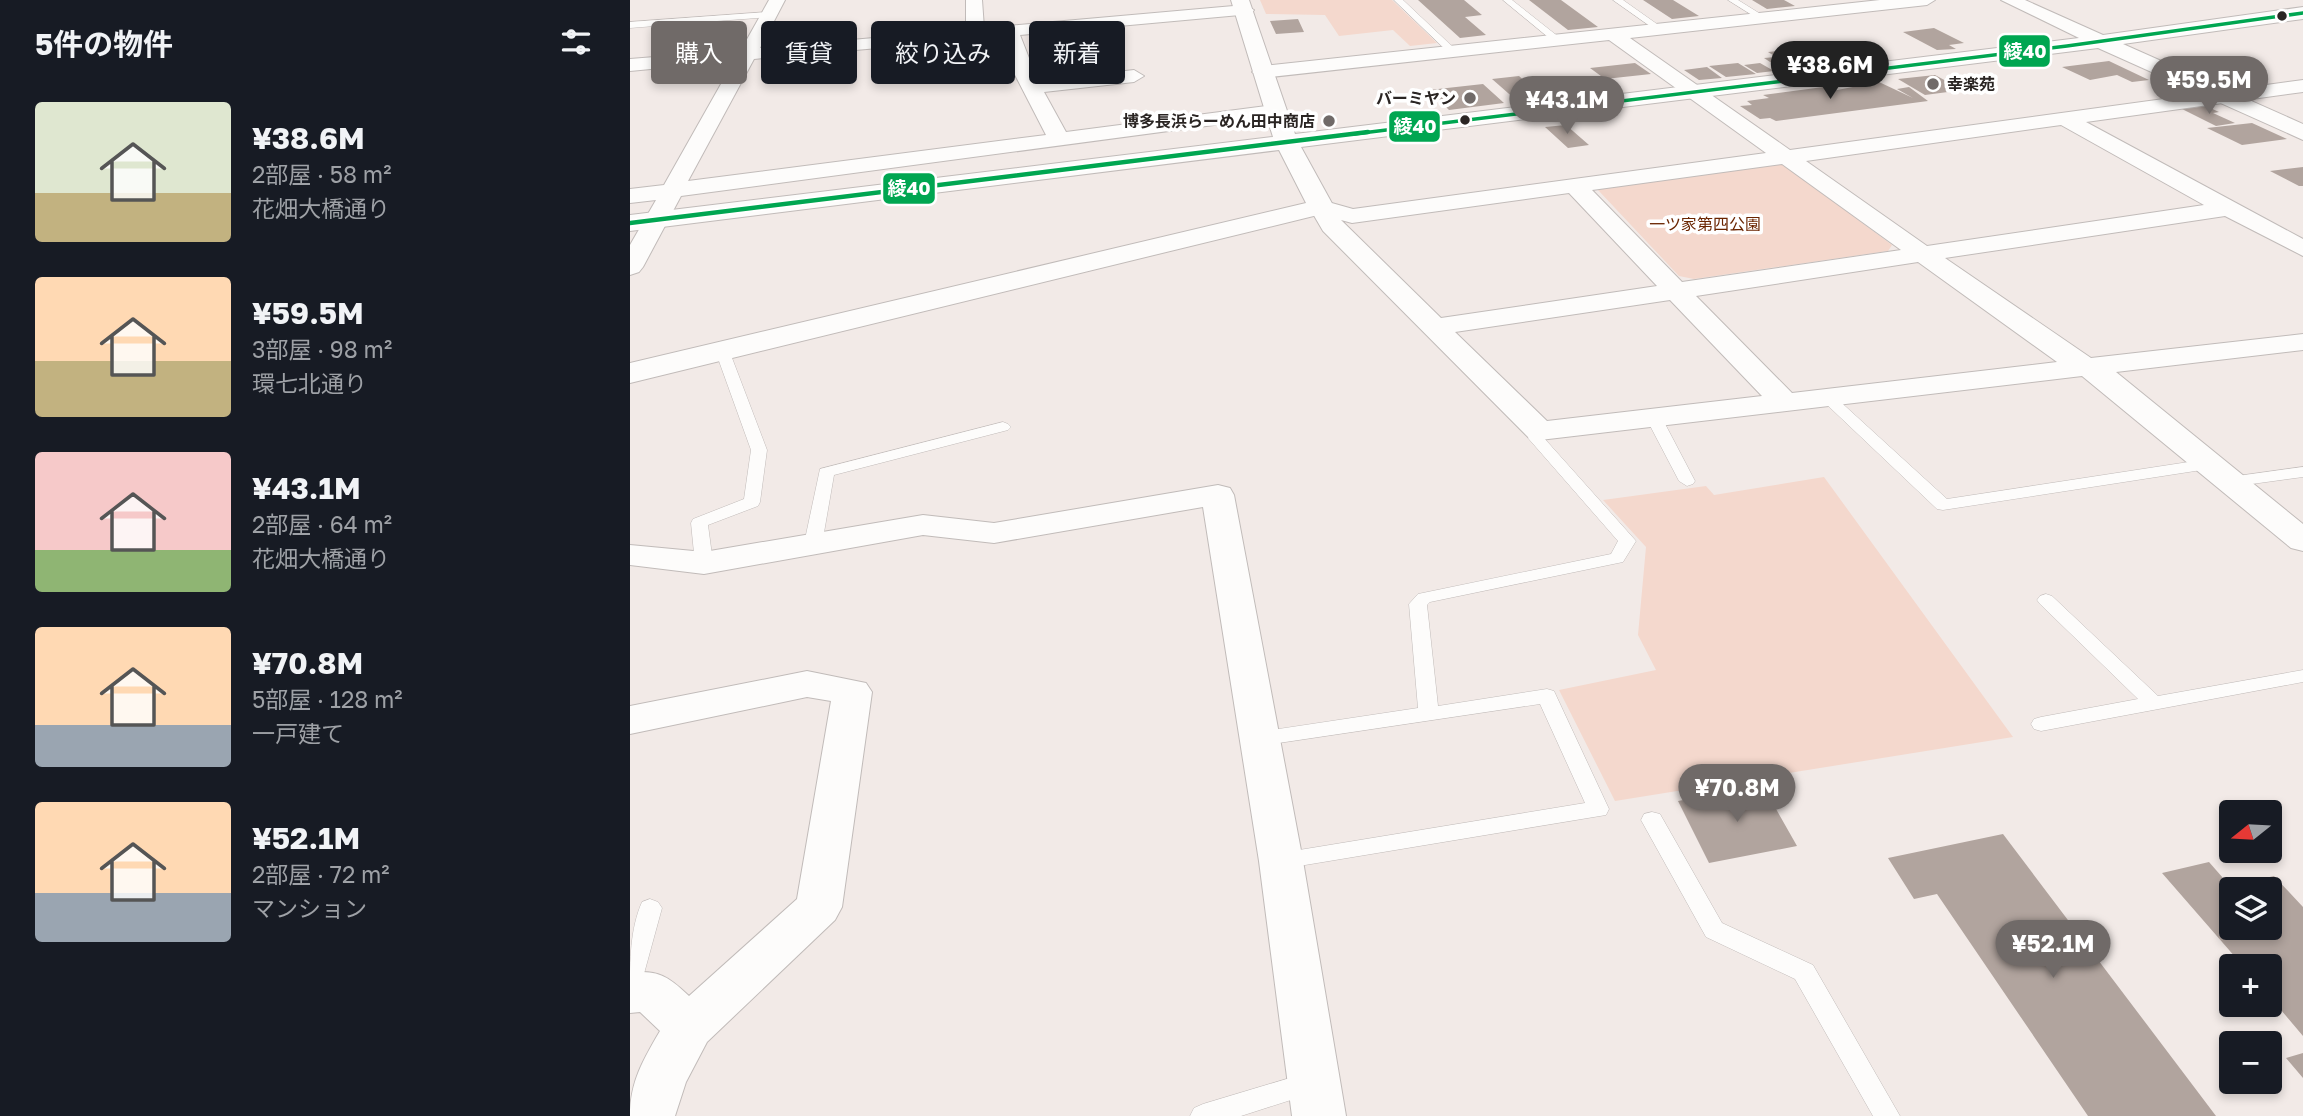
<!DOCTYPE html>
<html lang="ja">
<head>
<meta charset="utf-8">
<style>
	:root { --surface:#171b24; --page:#242831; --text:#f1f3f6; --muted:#9ea1a6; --accent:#706a68 }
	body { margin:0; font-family:"Golos Text","Noto Sans JP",sans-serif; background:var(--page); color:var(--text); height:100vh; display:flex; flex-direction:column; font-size:26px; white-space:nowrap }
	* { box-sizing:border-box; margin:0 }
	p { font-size:23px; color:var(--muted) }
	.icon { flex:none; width:38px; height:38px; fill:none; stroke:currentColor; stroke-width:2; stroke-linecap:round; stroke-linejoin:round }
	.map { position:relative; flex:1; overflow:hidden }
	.drawer { display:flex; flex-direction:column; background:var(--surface); width:630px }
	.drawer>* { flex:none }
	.banner { position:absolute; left:21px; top:21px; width:665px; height:63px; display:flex; gap:14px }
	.needle { width:46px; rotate:252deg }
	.tools { position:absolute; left:1589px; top:800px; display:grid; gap:14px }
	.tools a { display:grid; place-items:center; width:63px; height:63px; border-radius:7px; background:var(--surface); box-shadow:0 4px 10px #0003; font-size:35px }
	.price { position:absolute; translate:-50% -60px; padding:0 16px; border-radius:24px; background:var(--accent); color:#fff; font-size:23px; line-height:46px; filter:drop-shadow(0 2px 4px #0008) }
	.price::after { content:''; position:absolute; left:50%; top:42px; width:21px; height:16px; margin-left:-10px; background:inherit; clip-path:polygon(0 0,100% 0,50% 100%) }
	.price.active { background:#222; color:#fff }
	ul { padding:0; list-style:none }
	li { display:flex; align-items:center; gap:21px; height:175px; padding:0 35px }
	li span { display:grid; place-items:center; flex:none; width:196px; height:140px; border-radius:7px; color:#555 }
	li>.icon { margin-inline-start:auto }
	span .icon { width:84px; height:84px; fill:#fffc; stroke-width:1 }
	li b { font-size:30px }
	h2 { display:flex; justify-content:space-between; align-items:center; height:84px; padding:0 35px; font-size:30px }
	.tag { padding:0 24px; border-radius:7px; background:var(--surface); box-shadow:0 4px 10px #0003; font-size:24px; line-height:63px }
	.tag.active { background:var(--accent); color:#fff }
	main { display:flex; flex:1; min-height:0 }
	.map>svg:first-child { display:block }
	.green { fill:#f4d8cd }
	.building { fill:#b1a49e; fill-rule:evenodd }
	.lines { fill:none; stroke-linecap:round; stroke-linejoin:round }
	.service-casing { stroke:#c1bbb9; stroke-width:1 }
	.minor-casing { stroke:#c1bbb9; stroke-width:2 }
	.tertiary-casing { stroke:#c1bbb9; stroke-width:2 }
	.service { fill:#fdfcfb; fill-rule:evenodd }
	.minor { fill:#fdfcfb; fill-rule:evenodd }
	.tertiary { fill:#fdfcfb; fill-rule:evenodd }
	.bus-1-far1-casing { stroke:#fff; stroke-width:6 }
	.bus-1-casing { stroke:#fff; stroke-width:8 }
	.bus-1-far1 { stroke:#00a651; stroke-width:3.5 }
	.bus-1 { stroke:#00a651; stroke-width:4.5 }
	.bus-dot { fill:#2a2523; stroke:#fff; stroke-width:2.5 }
	.poi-dot { fill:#706a68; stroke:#fff; stroke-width:2.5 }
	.labels { text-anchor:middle; stroke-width:7; stroke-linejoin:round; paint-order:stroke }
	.far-poi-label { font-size:16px; font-weight:bold; fill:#2a2523; stroke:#fff; text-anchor:end }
	.far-park-label { font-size:16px; fill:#6a2500; stroke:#fff }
	.line-badge { stroke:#fff; stroke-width:2.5 }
	.badge-label { font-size:19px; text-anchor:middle; font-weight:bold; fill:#fff }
</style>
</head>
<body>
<main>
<section class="drawer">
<h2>5件の物件<svg class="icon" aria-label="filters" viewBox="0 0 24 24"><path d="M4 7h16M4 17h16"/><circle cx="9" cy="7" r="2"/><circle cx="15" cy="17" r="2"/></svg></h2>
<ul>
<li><span style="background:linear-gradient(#dfe7d0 65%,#c2b280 0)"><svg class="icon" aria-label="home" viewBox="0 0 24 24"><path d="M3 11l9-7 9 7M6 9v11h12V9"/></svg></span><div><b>¥38.6M</b><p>2部屋 · 58 m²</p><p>花畑大橋通り</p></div></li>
<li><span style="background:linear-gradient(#ffd9b3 60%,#c2b280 0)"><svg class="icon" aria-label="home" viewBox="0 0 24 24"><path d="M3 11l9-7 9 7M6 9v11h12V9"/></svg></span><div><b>¥59.5M</b><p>3部屋 · 98 m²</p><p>環七北通り</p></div></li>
<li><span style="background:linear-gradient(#f6c9c9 70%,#8fb573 0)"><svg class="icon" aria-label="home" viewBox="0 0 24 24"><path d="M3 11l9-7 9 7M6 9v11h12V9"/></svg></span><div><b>¥43.1M</b><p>2部屋 · 64 m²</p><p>花畑大橋通り</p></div></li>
<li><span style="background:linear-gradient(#ffd9b3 70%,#9aa5b1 0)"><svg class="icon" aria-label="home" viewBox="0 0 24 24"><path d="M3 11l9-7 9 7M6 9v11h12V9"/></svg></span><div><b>¥70.8M</b><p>5部屋 · 128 m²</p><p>一戸建て</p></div></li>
<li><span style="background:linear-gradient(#ffd9b3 65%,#9aa5b1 0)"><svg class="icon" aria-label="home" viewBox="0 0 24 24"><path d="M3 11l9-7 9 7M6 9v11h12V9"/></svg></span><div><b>¥52.1M</b><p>2部屋 · 72 m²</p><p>マンション</p></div></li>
</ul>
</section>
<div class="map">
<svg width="1673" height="1116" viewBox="0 0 1673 1116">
	<rect width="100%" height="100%" fill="#f2eae7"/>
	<path class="green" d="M630,0h132l45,43 -27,3 -17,-16 -54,6 -14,-21 -59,-1z
		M1139,163l15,2 108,80 -4,6 -194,28 -15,-3 -81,-86 3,-5z
		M1194,477l189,260 -398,64 -56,-111 97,-20 -18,-35 8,-88 -43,-47 103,-14 8,9z"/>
	<path class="building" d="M788,0h46l18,15 -17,2 21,18 -26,3z
		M899,0h32l37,27 -30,3z
		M1013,0h30l26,16 -27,3z
		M1122,0h32l11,6 -28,3z
		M668,19l6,13 -28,2 -6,-13z
		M1304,28l30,15 -15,2 7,4 -19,1 -34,-18z
		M1159,50l25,15 -30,6 -20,-13 12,-1 -8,-5z
		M1479,61l40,19 -17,2 -15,-7 -27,5 -28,-13z
		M1005,63l16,11 -46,5 -15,-11z
		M1108,63l18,11 -30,3 -17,-11z
		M1130,63l14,8 -17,2 -13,-8z
		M1077,67l15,11 -23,2 -15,-10z
		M1305,75l28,15 -38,5 -27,-16z
		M889,76l24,21 -27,3 -24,-21z
		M950,81l10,7 -26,3 6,5 -16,1 -14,-12z
		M1249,82l34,16 -16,-9 12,-2 19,14 -152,20 -6,-3 -10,1 -20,-13 12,-1 -5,-4 22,-3 -6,-3 68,-9 6,4z
		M853,84l21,19 -55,7 -20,-20z
		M1576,106l13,6 -6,1 22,10 -19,3 -34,-17z
		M1622,123l35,16 -45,6 -35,-17z
		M936,125l23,20 -21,3 -23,-21z
		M1673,167v19h-4l-29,-15z
		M1133,786l34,60 -88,17 -31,-62z
		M1373,834l213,282h-128l-151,-222 -23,5 -26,-41z
		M1579,862l21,24 44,-10 29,31v129l-33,-39v-31h-27l-81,-93zM1601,889h39v39h-39z
		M1673,1053v25l-17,-20z"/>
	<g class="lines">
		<defs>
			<path id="service" d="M764,0h9l52,49v4h-6z
				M873,0h9l48,38v4h-6z
				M983,0h10l41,29 -7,2z
				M1098,0h10l29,18 -7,2z
				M138,12l3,5 -81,6 -32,42 -5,-3 27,-38 -50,4v-6z
				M92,346l7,4 38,100 -7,52 -2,4 -50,19 5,38 -9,5 -9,-5 -4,-40 2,-4 51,-20 7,-49 -36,-100z
				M1198,394l5,1 114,104 261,-40 8,5 -8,5 -265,41 -6,-1 -114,-108 -2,-3z
				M1024,413l8,5 33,63 -2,3 -6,2 -8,-5 -33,-63z
				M373,422l5,2 3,3 -3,3 -174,45 -12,69 -9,5 -9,-5 16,-75z
				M910,426l8,5 -4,7 92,103 -13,21 -193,40 -3,3 11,101 109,-17 7,2 55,118 -3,6 -325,54 -8,-2 -3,-6 3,-6 8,-2 304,-50 -45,-99 -281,42 -7,-2 -3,-5 3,-5 7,-2 159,-24 -9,-104 9,-10 193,-40 7,-13 -90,-103 7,-10z
				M1673,467v10l-73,10 -8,-5 8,-5z
				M1416,594l6,2 106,100 145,-26v12l-262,49 -7,-2 -3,-5 3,-5 7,-2 97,-18 -98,-95 -3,-4 3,-4z
				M1022,812l8,2 62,109 91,42 87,151h-27l-78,-137 -89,-42 -65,-117 3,-6z
				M20,899l8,3 4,6 -20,73 -3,7 -9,3c0,-30 0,-62 12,-89z
				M680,1072l9,3 4,8 -4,8 -78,25h-51l4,-8 9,-4z"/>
			<path id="minor" d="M139,0h16l-25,48 206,-18v-30h16l2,28 261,-23 9,5 -3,4 -231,21 18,46 96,-11 10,6 -10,6 -90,10 22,40 208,-27 10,6 -10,6 -593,79 -38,71 -4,5 -9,3v-30l26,-45 -26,3v-14l34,-4 70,-124 -104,10v-12l111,-9zM373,37l10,34 33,64 -358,46 66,-122z
				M1250,0h55l-8,5 -297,33 160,112 513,-70v12l-217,30 217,117v17l-78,-40 -280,42 146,100 212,-24v16l-187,22 187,152v27l-12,-3 -209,-172 -542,64 -11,-2 -206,-207 -14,-24 4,-5 8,-2 32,9 413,-56 -157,-113 -347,38 -10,-6 10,-6zM1431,125l143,80 -277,41 -121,-85zM1152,164l119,86 -219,32 -90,-92zM939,193l88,93 -216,32 -100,-98 11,3zM1288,262l139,100 -265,31 -96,-97zM1040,300l92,96 -215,25 -92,-89z
				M588,485l12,3 4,7 69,366 43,255h-54l-33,-255 -56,-354 -209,36 -71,-8 -219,39 -74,-9v-20l74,7 219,-37 71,8z
				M177,671l59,12 6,9 -30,215 -7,13 -128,122 -21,40 -11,34h-45c0,-34 13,-56 30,-85l-20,-19 -10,1v-40c28,-4 39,4 59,23l108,-97 34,-198 -24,-4 -177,37v-28z"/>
			<path id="tertiary" d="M601,0h18l46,134 784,-96 -78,-38h24l78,35 200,-28v12l-180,25 180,80v16l-205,-92 -797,99 33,60 -4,5 -700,171v-20l676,-160 -27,-53 -649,81v-16l643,-78z"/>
		</defs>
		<use href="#service" class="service-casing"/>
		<use href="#minor" class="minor-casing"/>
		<use href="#tertiary" class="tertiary-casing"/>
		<use href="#service" class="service"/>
		<use href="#minor" class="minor"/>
		<use href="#tertiary" class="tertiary"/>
		<defs>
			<path id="bus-1-far1" d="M724,134l713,-88 236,-33"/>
			<path id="bus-1" d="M0,223l738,-91"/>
		</defs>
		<use href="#bus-1-far1" class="bus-1-far1-casing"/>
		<use href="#bus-1" class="bus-1-casing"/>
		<use href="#bus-1-far1" class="bus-1-far1"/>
		<use href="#bus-1" class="bus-1"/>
	</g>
	<g class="bus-dot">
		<circle cx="1652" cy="16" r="6"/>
		<circle cx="835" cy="120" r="6"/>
	</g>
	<g class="poi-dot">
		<circle cx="1303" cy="84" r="7"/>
		<circle cx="840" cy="98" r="7"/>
		<circle cx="699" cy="121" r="7"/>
	</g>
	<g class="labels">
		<g class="far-poi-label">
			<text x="1317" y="90" text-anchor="start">幸楽苑</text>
			<text x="826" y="104">バーミヤン</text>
			<text x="685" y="127">博多長浜らーめん田中商店</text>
		</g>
		<g class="far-park-label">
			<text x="1075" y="230">一ツ家第四公園</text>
		</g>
	</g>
	<g class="line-badge">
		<rect x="1368" y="34" width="53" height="34" rx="7" fill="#00a651"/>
		<rect x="758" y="110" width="53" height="33" rx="7" fill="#00a651"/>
		<rect x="252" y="172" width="54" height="33" rx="7" fill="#00a651"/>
	</g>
	<g class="badge-label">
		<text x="1395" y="58">綾40</text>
		<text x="785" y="133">綾40</text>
		<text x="279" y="195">綾40</text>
	</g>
</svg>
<div class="tools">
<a><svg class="needle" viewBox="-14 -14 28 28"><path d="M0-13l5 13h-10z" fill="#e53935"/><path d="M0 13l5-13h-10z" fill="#9ea1a6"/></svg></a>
<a><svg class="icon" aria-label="layers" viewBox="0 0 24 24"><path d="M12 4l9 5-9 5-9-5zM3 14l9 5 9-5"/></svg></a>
<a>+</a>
<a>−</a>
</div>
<b class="price active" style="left:1200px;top:101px">¥38.6M</b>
<b class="price" style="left:1579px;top:116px">¥59.5M</b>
<b class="price" style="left:937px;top:136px">¥43.1M</b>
<b class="price" style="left:1107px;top:824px">¥70.8M</b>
<b class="price" style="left:1423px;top:980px">¥52.1M</b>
<div class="banner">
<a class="tag active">購入</a>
<a class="tag">賃貸</a>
<a class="tag">絞り込み</a>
<a class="tag">新着</a>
</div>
</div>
</main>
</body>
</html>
